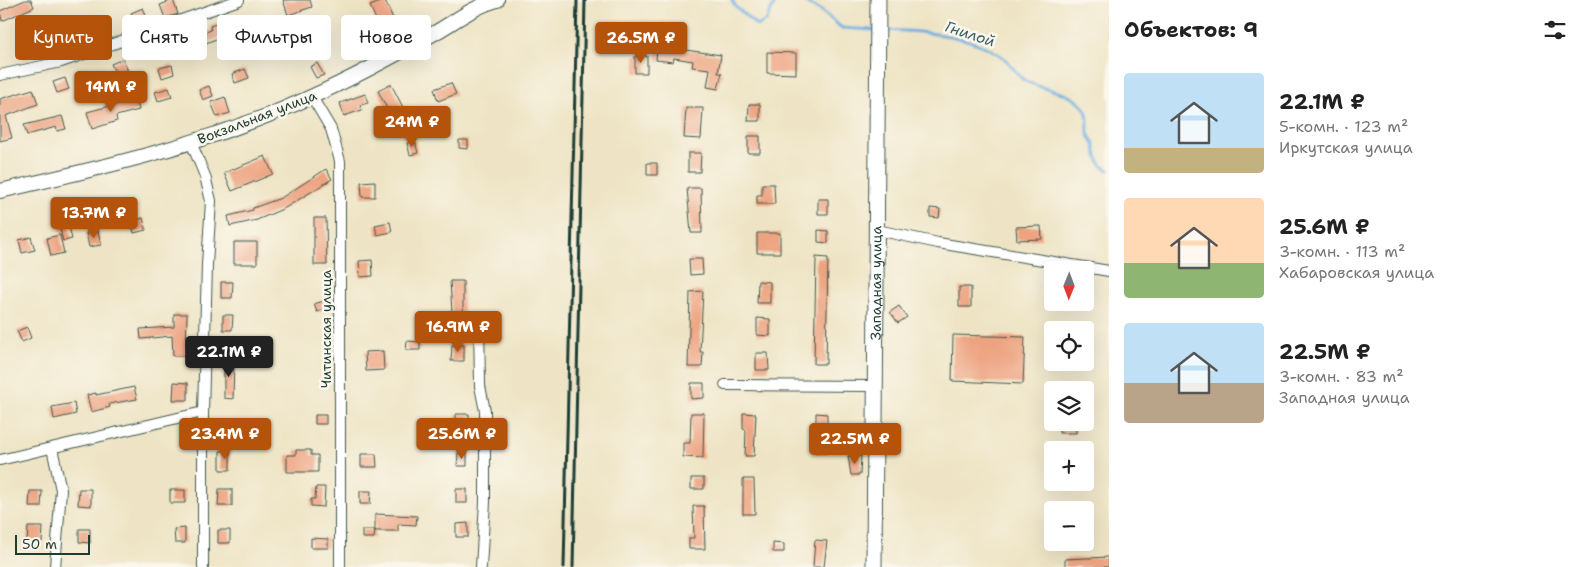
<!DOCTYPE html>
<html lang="ru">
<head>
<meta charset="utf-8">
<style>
	:root { --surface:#fff; --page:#f2f2f2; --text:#222; --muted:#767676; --accent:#b45309 }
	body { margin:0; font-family:"Shantell Sans",sans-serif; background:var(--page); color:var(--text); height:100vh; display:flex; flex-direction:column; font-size:19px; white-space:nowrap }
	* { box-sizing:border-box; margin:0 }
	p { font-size:16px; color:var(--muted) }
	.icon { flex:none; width:28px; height:28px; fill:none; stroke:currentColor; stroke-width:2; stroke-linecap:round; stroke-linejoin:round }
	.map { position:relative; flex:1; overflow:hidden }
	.details { display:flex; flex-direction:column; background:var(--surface); width:475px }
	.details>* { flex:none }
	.guide { position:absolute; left:15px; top:15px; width:475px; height:45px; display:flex; gap:10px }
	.needle { width:32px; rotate:181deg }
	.fabs { position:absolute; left:1044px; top:261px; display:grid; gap:10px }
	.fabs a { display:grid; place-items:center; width:50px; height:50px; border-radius:5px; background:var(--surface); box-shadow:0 5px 20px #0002; font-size:25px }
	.scale { position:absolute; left:15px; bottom:12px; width:75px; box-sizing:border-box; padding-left:5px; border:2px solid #1f3d34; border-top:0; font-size:14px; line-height:18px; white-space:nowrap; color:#1f3d34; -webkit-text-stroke:4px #fbf7ec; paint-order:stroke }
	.price { position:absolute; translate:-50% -42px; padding:0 11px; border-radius:5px; background:var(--accent); color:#fff; font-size:16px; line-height:32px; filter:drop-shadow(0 1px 2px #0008) }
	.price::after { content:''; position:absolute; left:50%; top:30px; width:15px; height:11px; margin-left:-8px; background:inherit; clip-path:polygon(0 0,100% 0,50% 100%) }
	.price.on { background:#222; color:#fff }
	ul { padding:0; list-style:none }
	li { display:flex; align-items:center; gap:15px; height:125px; padding:0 15px }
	li span { display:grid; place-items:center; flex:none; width:140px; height:100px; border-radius:5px; color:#555 }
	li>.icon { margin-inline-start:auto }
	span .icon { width:60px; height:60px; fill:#fffc; stroke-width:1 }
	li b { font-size:21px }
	h2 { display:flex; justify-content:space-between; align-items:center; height:60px; padding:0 15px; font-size:21px }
	.chip { padding:0 18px; border-radius:5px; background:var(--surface); box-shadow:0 5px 20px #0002; font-size:18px; line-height:45px }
	.chip.on { background:var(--accent); color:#fff }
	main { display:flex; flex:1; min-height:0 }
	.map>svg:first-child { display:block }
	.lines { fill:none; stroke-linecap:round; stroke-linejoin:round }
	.stream { stroke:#6bade0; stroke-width:3 }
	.building { fill:#eda380 }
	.minor-casing { stroke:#3e564a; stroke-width:12 }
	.secondary-casing { stroke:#3e564a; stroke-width:16 }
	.primary-casing { stroke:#3e564a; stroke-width:17 }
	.minor { stroke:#fff; stroke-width:10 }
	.secondary { stroke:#fff; stroke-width:14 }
	.primary { stroke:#fff; stroke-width:15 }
	.rail { stroke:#1f3d34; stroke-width:3 }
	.labels { text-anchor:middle; stroke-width:5; stroke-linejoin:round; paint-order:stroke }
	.street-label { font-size:14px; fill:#1f3d34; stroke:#fbf7ec }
	.water-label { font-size:15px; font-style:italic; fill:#365f68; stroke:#fbf7ec }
</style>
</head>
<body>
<main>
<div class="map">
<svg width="1109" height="567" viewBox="0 0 1109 567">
	<rect width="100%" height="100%" fill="#fbf7ec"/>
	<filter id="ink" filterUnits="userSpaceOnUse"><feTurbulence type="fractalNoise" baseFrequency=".02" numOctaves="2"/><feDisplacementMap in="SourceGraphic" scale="10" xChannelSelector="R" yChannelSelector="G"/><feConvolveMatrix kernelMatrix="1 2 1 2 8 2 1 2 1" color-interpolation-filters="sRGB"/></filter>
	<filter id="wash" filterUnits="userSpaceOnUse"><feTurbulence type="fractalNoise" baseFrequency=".0096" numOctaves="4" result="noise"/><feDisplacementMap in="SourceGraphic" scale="20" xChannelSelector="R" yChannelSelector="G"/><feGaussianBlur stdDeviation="1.12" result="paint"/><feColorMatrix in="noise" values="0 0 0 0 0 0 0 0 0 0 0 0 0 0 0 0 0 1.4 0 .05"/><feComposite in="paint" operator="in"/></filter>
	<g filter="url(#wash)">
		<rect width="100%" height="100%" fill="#eee4c5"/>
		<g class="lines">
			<path class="stream" d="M732,0l4,7 21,19 9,-5 10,-21
				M801,0l19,10 22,18 32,2
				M882,30c37,1 91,4 122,28 9,7 13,19 23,24 19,9 46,9 58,27 5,8 2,15 3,23 0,4 3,6 5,10 5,10 2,23 16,28"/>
		</g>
		<g id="blocks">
			<path class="building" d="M25,0h6l3,7 -32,14 -2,-10z
				M173,0l5,14 -13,4 -5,-13z
				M283,0h27l2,7 -24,8z
				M385,0l16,37 -15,6 -16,-37z
				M143,8l6,15 -12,4 -6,-14z
				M227,20l5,13 -29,11 3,6 -14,5 -6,-15 25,-10 -1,-4z
				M360,21l4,11 -17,6 -4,-11z
				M76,32l4,9 -10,4 -4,-10z
				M167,41l3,10 -7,3 -4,-10z
				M323,41l5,10 -14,5 -4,-10z
				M33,46l2,10 -11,3 -3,-10z
				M657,46l64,9 -3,18h4l-4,16 -11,-2 3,-18 -18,-2 1,-6 -19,-3 -1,4 -17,-2z
				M767,52l29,1v21l-29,-1z
				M635,56h12v17h-12z
				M123,59l6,15 -39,17 -3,-9 28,-10 -4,-8z
				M317,63l7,12 -8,3 -6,-11z
				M172,65l2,9 -12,4 -3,-10z
				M245,69l4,9 -14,5 -3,-9z
				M65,78l4,11 -12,4 -4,-11z
				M451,83l5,11 -18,7 -4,-12z
				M391,84l20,39 -13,7 -20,-39z
				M209,86l4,10 -10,4 -4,-10z
				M169,88l3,9 -14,4 -3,-9z
				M33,89l5,15 -32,12 6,22 -12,3v-42z
				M365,94l3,9 -8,2 2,5 -18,6 -4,-13z
				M225,97l5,16 -13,4 -6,-15z
				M136,99l3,11 -23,6 1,5 -25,8 -5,-17z
				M749,104h11v17h-12z
				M686,108h17l-2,31 -17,-1z
				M62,116l4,13 -9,2 -1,-4 -29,8 -3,-10z
				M748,136h12v17h-12z
				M459,140h9v9l-9,-1z
				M415,141l3,12 -8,2 -3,-12z
				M688,153h13l-1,19h-12z
				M265,156l8,18 -41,17 -8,-18z
				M647,163h10v12h-10z
				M326,169l6,10 -47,29 -28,12 -27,6 -2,-10 25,-6v-2l28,-10z
				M375,181v16h-13l-1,-15z
				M762,184h12l1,20h-18v-9h5z
				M687,188h14l1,45h-11z
				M818,199h10v15h-10z
				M123,202l3,10 -8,2 -2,-11z
				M930,208l10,1 -1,9 -9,-1z
				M65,210l7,29 -9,2 -7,-29z
				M143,218l3,12 -12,3 -3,-12z
				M314,218h12l1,47h-13z
				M390,222l2,10 -15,3 -2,-10z
				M1041,226l1,13 -25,1 -1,-13z
				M818,230l10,1v12l-10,-1z
				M98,231l3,14 -12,2 -3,-14z
				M757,233h23v20h-23z
				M60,235l4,18 -13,3 -4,-18z
				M31,237l4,13 -13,3 -3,-13z
				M234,242h23v22h-23z
				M816,257l12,1 -2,106h-12z
				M689,259h13l1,15 -13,1z
				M372,260l1,16 -13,1 -1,-16z
				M450,281h13v33h2v13l-12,1z
				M758,281l12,1v21h-13z
				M221,282h12l-1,16h-11z
				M959,287h12v20h-12z
				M703,291l-3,61h3l-1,15h-14l2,-75z
				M326,300l3,8 -12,4 -3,-8z
				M899,306l8,11 -9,6 -8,-11z
				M174,314h13l-1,42h-13l-1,-20 -31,3 -1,-10 34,-2z
				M223,315h10l-1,15h-9z
				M757,318l13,1v17l-13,-1z
				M27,327l4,11 -9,4 -5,-11z
				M953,335l72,2 -2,47 -71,-3z
				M407,341l13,1v8h-14z
				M452,345h12v16h-13z
				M383,351l1,19 -18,1 -1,-19z
				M756,353h12l1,17h-13z
				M224,358h10l-1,41 -9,-1z
				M174,382l14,1v17h-15z
				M691,383h13v15l-13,1z
				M134,387l3,12 -28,5 1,3 -19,5 -4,-17 9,-2v2z
				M74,403l2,11 -22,5 -2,-12z
				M691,413h13l-1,45 -20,-1v-14h7z
				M743,413l13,1 -2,42h-9l1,-26 -3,-1z
				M816,413l11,1v39h-11z
				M456,414h13v13l-13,-1z
				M315,415h11v9h-11z
				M1059,422h17v11h-17z
				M296,450h15v5h7v17h-31v-17h9z
				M220,451h10v19h-10z
				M458,453h9v13h-10z
				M361,454h15l1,13h-16z
				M848,456h13l-1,19h-9z
				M691,478h13v11h-13z
				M743,479h11l1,35h-12z
				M316,487h9l-1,20 -13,-1v-7h4z
				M79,489h12v17l-13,-1z
				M219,489h13v17h-14z
				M456,489h11v14h-11z
				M170,490h15v13h-15z
				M30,491h12l-1,16h-12z
				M360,491h11l-1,13h-10z
				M693,506h11l1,43h-16v-11h5z
				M375,514l42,2 -1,9 -18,-1v7h-23z
				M468,523v14h-12v-13z
				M28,527h15l-1,15h-15z
				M185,528v15h-10l-1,-14z
				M79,529h11v14l-11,-1z
				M218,530h12v13h-12z
				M362,530h13l-1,8h-12z
				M311,538l17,1v9h-17z
				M815,540l12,1 -3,26h-11z
				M773,543l11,1v8h-11z
				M1109,557v10h-44v-8z"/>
		</g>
	</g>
	<g filter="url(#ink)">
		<use href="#blocks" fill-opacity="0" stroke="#3e564a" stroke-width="1"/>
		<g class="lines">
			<defs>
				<path id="minor" d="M0,75l61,-13 178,-62
					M312,97l19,32 9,32v406
					M191,142l14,34 6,25 -4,64 -4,147v155
					M877,230l61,13 171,28
					M479,318l1,68 5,25v91l-4,65
					M725,385l150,1
					M52,448l9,42 -6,77
					M0,460l203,-48"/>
				<path id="secondary" d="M0,191c106,-24 214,-49 313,-95 40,-18 79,-39 118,-61 22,-12 41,-28 66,-35"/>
				<g id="primary">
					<path id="s1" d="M874,567l4,-567"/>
				</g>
			</defs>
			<use href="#minor" class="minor-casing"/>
			<use href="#secondary" class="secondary-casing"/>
			<use href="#primary" class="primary-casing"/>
			<use href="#minor" class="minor"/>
			<use href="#secondary" class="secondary"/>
			<use href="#primary" class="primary"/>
			<path class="rail" d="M564,567l13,-567
				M573,567l12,-567"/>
		</g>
	</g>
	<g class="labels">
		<g class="street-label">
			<text transform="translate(257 117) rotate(-21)" y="5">Вокзальная улица</text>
			<text dy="5" stroke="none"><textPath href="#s1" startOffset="284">Западная улица</textPath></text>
			<text transform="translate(326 329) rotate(-90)" y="5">Читинская улица</text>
		</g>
		<g class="water-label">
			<text transform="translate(970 34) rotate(18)" y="5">Гнилой</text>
		</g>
	</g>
</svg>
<div class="fabs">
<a><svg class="needle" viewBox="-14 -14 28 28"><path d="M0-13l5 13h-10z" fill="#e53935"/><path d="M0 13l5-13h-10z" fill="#767676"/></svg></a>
<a><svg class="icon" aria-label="locate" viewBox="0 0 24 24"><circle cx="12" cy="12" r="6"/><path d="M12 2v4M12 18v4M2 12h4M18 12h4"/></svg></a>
<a><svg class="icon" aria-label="layers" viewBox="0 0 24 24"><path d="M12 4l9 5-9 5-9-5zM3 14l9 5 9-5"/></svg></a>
<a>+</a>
<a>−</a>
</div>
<div class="scale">50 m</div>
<b class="price" style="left:641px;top:64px">26.5M ₽</b>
<b class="price" style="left:111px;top:113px">14M ₽</b>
<b class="price" style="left:412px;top:148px">24M ₽</b>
<b class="price" style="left:94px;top:239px">13.7M ₽</b>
<b class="price" style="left:458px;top:353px">16.9M ₽</b>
<b class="price on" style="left:229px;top:378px">22.1M ₽</b>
<b class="price" style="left:225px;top:460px">23.4M ₽</b>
<b class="price" style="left:462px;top:460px">25.6M ₽</b>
<b class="price" style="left:855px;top:465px">22.5M ₽</b>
<div class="guide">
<a class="chip on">Купить</a>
<a class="chip">Снять</a>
<a class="chip">Фильтры</a>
<a class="chip">Новое</a>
</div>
</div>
<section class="details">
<h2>Объектов: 9<svg class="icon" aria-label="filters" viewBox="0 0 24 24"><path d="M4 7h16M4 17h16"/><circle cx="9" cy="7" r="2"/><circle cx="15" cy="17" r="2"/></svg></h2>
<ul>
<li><span style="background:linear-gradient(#bfe0f5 75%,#c2b280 0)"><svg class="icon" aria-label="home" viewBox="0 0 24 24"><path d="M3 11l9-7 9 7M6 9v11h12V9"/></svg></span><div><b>22.1M ₽</b><p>5-комн. · 123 m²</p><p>Иркутская улица</p></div></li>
<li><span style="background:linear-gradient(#ffd9b3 65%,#8fb573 0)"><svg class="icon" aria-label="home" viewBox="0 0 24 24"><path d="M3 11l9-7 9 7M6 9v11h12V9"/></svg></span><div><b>25.6M ₽</b><p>3-комн. · 113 m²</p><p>Хабаровская улица</p></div></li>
<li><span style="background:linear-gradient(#bfe0f5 60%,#b9a48a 0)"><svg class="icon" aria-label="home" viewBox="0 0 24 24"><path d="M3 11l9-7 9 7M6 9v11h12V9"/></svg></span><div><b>22.5M ₽</b><p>3-комн. · 83 m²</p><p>Западная улица</p></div></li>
</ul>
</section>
</main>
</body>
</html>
